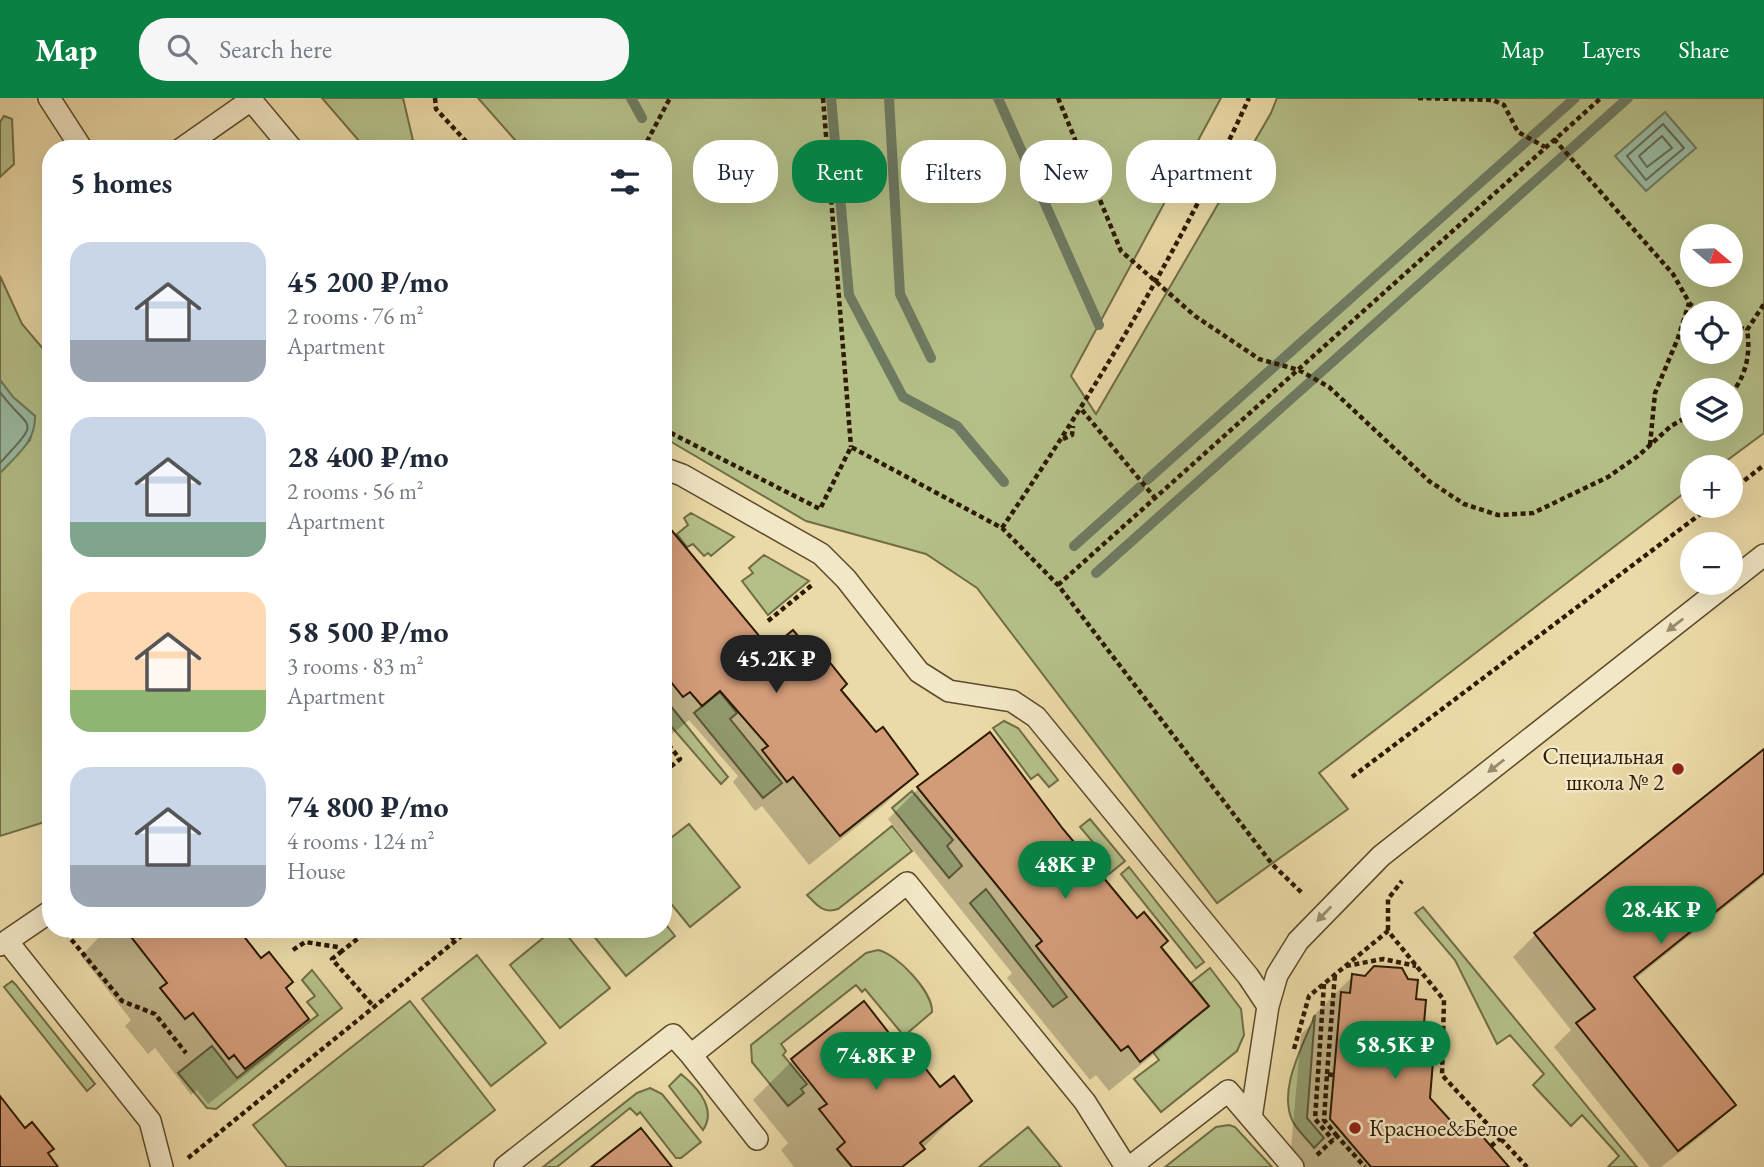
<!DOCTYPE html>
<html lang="en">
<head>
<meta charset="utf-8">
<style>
	:root { --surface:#fff; --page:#f6f6f7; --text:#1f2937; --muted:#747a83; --accent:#0b8043 }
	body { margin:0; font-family:"EB Garamond",serif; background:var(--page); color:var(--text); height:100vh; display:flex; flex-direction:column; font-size:26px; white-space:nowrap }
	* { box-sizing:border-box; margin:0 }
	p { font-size:23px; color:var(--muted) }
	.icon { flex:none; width:38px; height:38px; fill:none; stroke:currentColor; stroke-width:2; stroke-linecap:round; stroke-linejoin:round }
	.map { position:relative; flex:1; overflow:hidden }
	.side { position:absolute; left:42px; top:42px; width:630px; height:798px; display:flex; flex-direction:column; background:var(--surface); border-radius:28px; box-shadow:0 7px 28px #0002 }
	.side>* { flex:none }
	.top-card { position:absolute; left:693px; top:42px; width:665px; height:63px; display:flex; gap:14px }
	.needle { width:46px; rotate:109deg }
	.controls { position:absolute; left:1680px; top:126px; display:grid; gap:14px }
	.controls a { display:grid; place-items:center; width:63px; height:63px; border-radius:50%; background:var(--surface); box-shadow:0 7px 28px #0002; font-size:35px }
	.price { position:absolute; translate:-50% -60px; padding:0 16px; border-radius:24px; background:var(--accent); color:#fff; font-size:23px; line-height:46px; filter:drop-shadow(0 2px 4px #0008) }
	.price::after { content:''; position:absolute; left:50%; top:42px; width:21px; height:16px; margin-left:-10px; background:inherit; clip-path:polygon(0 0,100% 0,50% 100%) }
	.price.current { background:#222; color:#fff }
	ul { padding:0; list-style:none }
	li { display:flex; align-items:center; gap:21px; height:175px; padding:0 28px }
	li span { display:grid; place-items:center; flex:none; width:196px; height:140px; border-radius:21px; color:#555 }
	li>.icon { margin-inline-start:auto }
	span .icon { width:84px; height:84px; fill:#fffc; stroke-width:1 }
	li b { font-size:30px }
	h2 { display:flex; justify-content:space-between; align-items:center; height:84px; padding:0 28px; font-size:30px }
	.chip { padding:0 24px; border-radius:28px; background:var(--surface); box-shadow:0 7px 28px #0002; font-size:24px; line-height:63px }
	.chip.current { background:var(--accent); color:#fff }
	header { display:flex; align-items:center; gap:42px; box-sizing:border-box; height:98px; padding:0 35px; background:var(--accent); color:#fff }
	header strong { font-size:33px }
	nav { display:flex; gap:38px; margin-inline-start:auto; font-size:24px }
	.search { width:490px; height:63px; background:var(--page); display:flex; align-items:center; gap:18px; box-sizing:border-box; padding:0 24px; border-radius:28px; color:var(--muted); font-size:26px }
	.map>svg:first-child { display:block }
	.green { fill:#b5c089; stroke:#716d45; stroke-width:2; fill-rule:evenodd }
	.water { fill:#99bba3; stroke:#6e7b62; stroke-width:2 }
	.shadow { fill:#0003 }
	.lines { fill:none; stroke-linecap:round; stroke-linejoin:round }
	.shore { stroke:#636a52; stroke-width:2 }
	.stream { stroke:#6e7b62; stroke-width:10 }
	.building { fill:#d39c79; stroke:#2d1a01; stroke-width:2 }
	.lane-casing { stroke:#5c4a2a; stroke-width:24 }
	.path { stroke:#2d1a01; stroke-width:4.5; stroke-dasharray:5 3.5; stroke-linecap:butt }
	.lane { stroke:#f2e7c6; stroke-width:21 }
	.oneway { fill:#998b6d }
	.poi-dot { fill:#8f2418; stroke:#f2e7c6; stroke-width:2.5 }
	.labels { text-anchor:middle; stroke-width:5; stroke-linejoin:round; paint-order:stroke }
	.poi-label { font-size:23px; fill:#2d1a01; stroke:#f2e7c6; text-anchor:end }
</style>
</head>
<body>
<header>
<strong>Map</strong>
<div class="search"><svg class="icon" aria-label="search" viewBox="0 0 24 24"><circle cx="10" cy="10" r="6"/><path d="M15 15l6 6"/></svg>Search here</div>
<nav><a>Map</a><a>Layers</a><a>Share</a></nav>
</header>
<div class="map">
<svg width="1764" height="1069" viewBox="0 0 1764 1069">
	<rect width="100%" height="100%" fill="#ebdaa7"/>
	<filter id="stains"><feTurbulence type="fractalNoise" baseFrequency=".00286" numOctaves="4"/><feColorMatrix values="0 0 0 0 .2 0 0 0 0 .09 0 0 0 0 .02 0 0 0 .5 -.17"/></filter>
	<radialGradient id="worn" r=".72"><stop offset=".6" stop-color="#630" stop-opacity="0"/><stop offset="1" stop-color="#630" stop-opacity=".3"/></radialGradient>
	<path class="green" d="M322,0h81l12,51h-49z
		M478,0h743l-150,278 25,38 175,-301 6,-15h487v335l-46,34h-26v20l-373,286 29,36 -131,94 -240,-315 -51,-34 -120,-33 -143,-84v-288h-140zM1692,138h39v39h-39zM1692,215h39v39h-39zM1692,292h39v39h-39z
		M4,18l8,3 2,45 -14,13v-55z
		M0,178l22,48 29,34v462l-51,16v-363l30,-33 5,-24 -22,-19 -13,-17z
		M691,415l43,24 -23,19 -3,-3 -4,3 -11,-12 -6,3 -10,-13 11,-9 -4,-7z
		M764,457l45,26 -41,34 -26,-34 11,-8 -4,-5z
		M720,594l17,21 -7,6 52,64 -19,15 -69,-85z
		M665,601l63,78 -7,7 -58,-67z
		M1004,623l14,7 40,52 -9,7 -11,-13 -7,5 -38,-51z
		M912,693l41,49 -6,6 15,20 -13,12 -57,-70z
		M1090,721l35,42 -16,13 -11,-14 5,-6 -23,-27z
		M689,726l51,63 -50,40 -27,-33v-50z
		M892,728l20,25 -74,58c-15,5 -21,-4 -31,-14z
		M1129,769l75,95 -8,6 -75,-94z
		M986,791l81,108 -14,10 -83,-104z
		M1423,809l214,260h-29l11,-11 -37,-41 -11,11 -38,-41 11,-11 -34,-39 -13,9 -42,-84 -40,-47z
		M663,823l12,15 -49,40 -38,-47h75z
		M554,831h8l48,59 -50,40 -50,-63z
		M878,852c19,4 55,42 54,62l-28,24 -39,-47 -3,3 -6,-7 -75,59 5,7 -3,4 24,29 -6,5 3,4 -16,13 -36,-44 -1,-17 115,-92z
		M477,857l69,88 -55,43 -69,-87z
		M1210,870l31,41 3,26 -7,16 -76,61 -27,-33 25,-19 -6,-8 56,-46 -18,-23z
		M312,872l30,38 -126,101 -9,-1 -29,-35 34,-27 25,32 81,-63 -11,-13 8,-6 -13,-16z
		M12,883l4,4 79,99 -8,7 -83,-104z
		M410,903l85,109 -73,57h-135l-34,-42z
		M1315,917l-8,103 17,20 -10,10c-6,-8 -16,-17 -21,-26 -16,-32 10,-76 22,-107z
		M681,976c17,14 36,35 22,56l-34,-44z
		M650,990l12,6 39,48 -20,16h-5l-36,-46 -3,3 -7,-7 -73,59h-14l94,-74z
		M1229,1027l6,2 37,40h-107l51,-40z
		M1028,1029l33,40h-82z"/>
	<path class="water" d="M1665,14l31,36 -50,43 -31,-35z
		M0,282l13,17 22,19c1,25 -18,39 -35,57z"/>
	<path class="shadow" d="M663,425l107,128 69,39 37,44 40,40 -31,30 -76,61 -47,-59 -7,5 -22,-29 5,-6 -49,-56 -18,15 -8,-9z
		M1764,653v125l-130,104 100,125 -23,23 -50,39h-11l-96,-120 17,-17 -58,-73 23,-23z
		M919,690l142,42 146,175 -31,31 -67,55 -13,-16 -6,5 -83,-102 5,-5 -124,-154z
		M107,831h129l71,90 -36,36 -63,49 -11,-14 -6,5 -36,-47 -7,6 -23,-28 6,-6 -50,-64z
		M1353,878l62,24 7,25 6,73 32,36 47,33h-211l-6,-7 11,-126 11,-10v-7z
		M902,955l38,36 30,11 -66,67h-110l-13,-17 7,-7 -35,-43 40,-40z"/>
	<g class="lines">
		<path class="shore" d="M1663,26l21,24 -38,32 -19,-24z
			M1662,38l10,12 -25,19 -8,-11z
			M0,294c30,41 43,24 0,71"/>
		<path class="stream" d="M631,0l11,20
			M831,0l18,197 54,102 54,29 47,56
			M889,0l11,196 31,64
			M998,0l101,227
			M1147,382l428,-382
			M1074,448l66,-59
			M1096,475l532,-475"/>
	</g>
	<path class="building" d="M663,422l107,129 23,-19 24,29 6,-5 24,30 -6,6 35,42 7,-5 35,47 -78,62 -47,-59 -6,5 -25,-32 6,-4 -48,-55 -18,15 -12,-14 -7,5 -20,-25z
		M990,634l73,97 74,89 7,-6 24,29 -7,6 48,59 -69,56 -12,-16 -7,5 -25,-31 -60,-74 6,-5 -125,-154z
		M1764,651v124l-130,104 102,128 -58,46 -102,-128 19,-14 -61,-76z
		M125,831h113l23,29 8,-6 24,30 -7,6 23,31 -64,50 -11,-14 -5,4 -36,-46 -8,6 -25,-31 7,-5z
		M1374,868l28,2 6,11 10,1 -2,19 10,1 -2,24 11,13 -5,61 30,33 10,-9 39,45h-138l-41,-48 11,-127 9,1 2,-19 13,2z
		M864,903l39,50 5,-5 32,41 14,-11 18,25 -52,42 5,6 -23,18h-50l-15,-18 8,-7 -26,-33 8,-5 -36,-45z
		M0,998l25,32 7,-6 22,27 -6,4 10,14h-58z
		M641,1030l31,39h-81z"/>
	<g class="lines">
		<defs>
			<path id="lane" d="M49,0l33,51
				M181,51l70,-49 41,49
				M663,370l19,7 139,79 25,25 73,93 30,19 63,10 24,16 212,259 20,30
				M1731,483l33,-26
				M7,843l44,-30
				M0,847l7,-4 143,180 12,46
				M691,957l66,84
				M1251,1020l17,-112 9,-31 21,-34 83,-85 347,-273
				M505,1069l168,-132 18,20 216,-172 178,219 41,65
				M1130,1069l98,-76 65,76"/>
		</defs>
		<use href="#lane" class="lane-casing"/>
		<path class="path" d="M435,0l1,11 37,40
			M823,0l28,349
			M1058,0l63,153 74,65 64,43 40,11 30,17 100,94 35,23 34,11 35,-2 75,-36 30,-21 33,-30 21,-12
			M1418,0l75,2 11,5 14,27 27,15
			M1554,41l119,135 17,30 12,9
			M643,51l27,-51
			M1731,226l16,6
			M1731,296c15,-18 20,-41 16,-64l17,-26
			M1082,312l73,88
			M663,331l157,80 31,-62 151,81 56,57 214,279 31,30
			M1063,341l9,-4 1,-9
			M1650,347l5,-52 23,-55 11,-35
			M1731,393l33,-26
			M1002,430c93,-137 178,-279 247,-430
			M1058,487l543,-487
			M768,523l44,-36
			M663,640l17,21 -17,14
			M1352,679l359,-271
			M446,831l9,12
			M1388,832v-31l14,-18
			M66,835l56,68 33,13 31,39
			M293,852l12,-8 33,5 4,4 28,-22
			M342,853l-10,8 42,48
			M1346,868l37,-7 33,7
			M1324,886l-9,135 18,21
			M1294,951l15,-53 79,-65 56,69 -2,75 85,92
			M1327,976l8,-100
			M1333,977l-6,-1 -3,46 13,16
			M1491,1048l10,-8
			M1317,1057l20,-19 28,31
			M188,1060l282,-229"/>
		<use href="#lane" class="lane"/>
	</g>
	<defs><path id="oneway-solid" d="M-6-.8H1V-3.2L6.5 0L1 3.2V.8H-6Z" transform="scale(1.75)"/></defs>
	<g class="oneway">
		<use href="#oneway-solid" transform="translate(1675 527) rotate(142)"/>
		<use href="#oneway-solid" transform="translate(1496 668) rotate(142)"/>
		<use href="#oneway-solid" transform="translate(1324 816) rotate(134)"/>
	</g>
	<g class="poi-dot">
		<circle cx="1678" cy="671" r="7"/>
		<circle cx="1355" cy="1030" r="7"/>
	</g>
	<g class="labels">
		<g class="poi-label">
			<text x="1664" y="666">Специальная<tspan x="1664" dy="26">школа № 2</tspan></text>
			<text x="1369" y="1038" text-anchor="start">Красное&amp;Белое</text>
		</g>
	</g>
	<rect width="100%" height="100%" filter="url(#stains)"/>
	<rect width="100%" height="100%" fill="url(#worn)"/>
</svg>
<div class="controls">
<a><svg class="needle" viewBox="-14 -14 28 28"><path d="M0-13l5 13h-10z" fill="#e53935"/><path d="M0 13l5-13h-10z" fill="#747a83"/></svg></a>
<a><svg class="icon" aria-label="locate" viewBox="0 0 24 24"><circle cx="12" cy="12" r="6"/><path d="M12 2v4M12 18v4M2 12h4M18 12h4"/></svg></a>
<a><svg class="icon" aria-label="layers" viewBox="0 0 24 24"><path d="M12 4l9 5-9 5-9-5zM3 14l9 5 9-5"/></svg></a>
<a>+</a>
<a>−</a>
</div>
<b class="price current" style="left:776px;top:597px">45.2K ₽</b>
<b class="price" style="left:1065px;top:803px">48K ₽</b>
<b class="price" style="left:1661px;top:848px">28.4K ₽</b>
<b class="price" style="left:1395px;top:983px">58.5K ₽</b>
<b class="price" style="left:876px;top:994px">74.8K ₽</b>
<div class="top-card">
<a class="chip">Buy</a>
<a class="chip current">Rent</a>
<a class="chip">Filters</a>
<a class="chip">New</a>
<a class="chip">Apartment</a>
</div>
<section class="side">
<h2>5 homes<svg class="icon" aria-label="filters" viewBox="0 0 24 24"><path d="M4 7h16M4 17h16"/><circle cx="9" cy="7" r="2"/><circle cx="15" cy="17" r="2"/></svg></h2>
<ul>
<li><span style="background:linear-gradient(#c9d6e8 70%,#9aa5b1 0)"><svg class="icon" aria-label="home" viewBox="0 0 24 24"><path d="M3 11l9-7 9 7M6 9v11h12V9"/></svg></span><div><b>45 200 ₽/mo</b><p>2 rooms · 76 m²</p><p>Apartment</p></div></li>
<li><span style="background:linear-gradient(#c9d6e8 75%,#7fa58c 0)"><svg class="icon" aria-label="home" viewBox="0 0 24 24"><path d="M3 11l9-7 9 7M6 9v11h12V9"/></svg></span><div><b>28 400 ₽/mo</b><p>2 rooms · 56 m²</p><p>Apartment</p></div></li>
<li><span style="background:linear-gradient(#ffd9b3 70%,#8fb573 0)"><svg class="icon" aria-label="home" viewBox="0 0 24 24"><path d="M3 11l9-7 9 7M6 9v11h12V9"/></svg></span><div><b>58 500 ₽/mo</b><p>3 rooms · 83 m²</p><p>Apartment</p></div></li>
<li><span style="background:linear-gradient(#c9d6e8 70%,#9aa5b1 0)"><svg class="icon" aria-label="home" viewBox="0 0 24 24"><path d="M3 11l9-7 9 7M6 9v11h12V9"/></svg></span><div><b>74 800 ₽/mo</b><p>4 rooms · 124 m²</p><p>House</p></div></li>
</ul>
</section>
</div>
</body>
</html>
